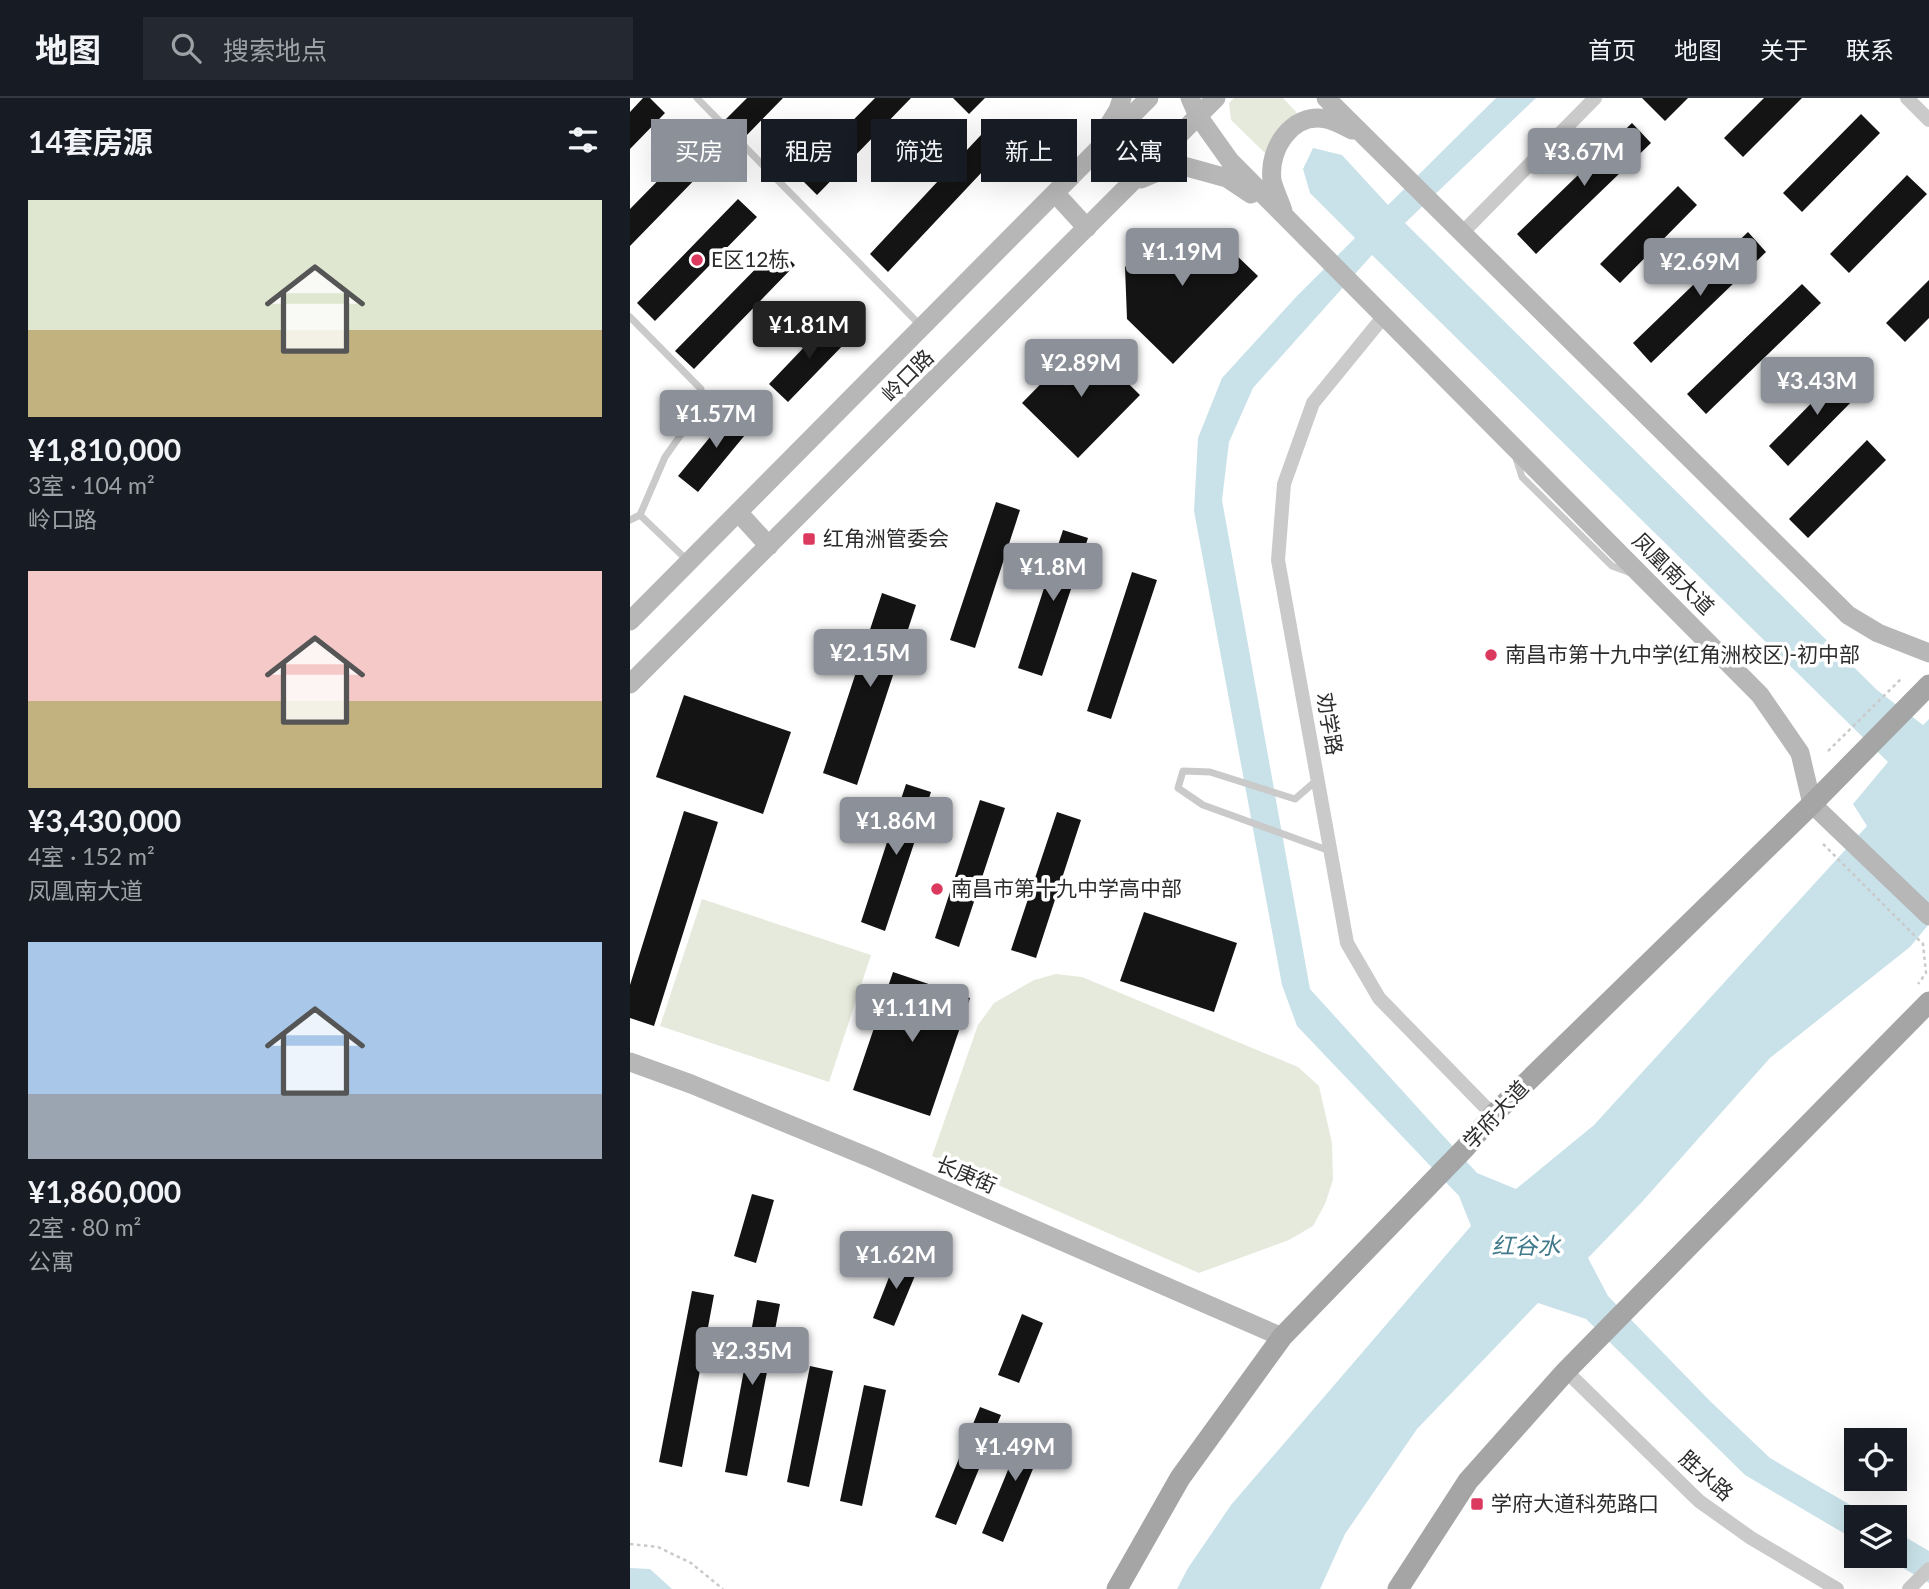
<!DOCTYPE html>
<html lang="zh">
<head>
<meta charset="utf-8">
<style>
	:root { --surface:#171b24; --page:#242831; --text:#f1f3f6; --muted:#9ea1a6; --line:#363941; --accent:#8c9099 }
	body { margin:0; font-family:Lato,"Noto Sans SC",sans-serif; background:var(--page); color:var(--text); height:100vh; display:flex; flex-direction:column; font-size:26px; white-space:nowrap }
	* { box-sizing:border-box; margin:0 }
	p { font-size:23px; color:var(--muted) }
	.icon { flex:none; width:38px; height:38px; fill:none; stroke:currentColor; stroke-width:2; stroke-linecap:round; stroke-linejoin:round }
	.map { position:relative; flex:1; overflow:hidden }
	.sheet { display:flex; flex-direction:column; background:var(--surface); width:630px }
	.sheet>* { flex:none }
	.guide { position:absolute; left:21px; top:21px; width:665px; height:63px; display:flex; gap:14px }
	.buttons { position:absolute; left:1214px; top:1330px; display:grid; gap:14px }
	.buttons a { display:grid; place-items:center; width:63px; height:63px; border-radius:0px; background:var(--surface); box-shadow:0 7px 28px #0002; font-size:35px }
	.price { position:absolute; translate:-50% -60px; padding:0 16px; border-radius:7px; background:var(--accent); color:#fff; font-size:23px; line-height:46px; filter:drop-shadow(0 2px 4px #0008) }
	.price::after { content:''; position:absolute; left:50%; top:42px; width:21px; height:16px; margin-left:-10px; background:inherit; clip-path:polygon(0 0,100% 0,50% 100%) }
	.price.on { background:#222; color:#fff }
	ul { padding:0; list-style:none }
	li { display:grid; align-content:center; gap:14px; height:371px; padding:0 28px }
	li span { display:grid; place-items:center; height:217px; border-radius:0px; color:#555 }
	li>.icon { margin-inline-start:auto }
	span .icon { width:126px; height:126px; fill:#fffc; stroke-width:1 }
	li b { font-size:30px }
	h2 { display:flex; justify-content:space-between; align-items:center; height:84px; padding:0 28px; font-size:30px }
	.pill { padding:0 24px; border-radius:0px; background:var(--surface); box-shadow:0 7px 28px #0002; font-size:24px; line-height:63px }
	.pill.on { background:var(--accent); color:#fff }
	header { display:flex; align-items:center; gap:42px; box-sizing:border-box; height:98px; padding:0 35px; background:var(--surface); border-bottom:2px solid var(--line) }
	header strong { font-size:33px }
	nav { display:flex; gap:38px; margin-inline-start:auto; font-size:24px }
	.search { width:490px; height:63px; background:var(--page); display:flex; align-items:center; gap:18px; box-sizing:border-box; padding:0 24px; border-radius:0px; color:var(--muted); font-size:26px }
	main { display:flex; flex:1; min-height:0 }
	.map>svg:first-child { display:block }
	.green { fill:#e6eadc }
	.water { fill:#c9e2e9; fill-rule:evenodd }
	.building { fill:#141414 }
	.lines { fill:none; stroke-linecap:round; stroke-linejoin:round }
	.path { stroke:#cacaca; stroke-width:2.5; stroke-dasharray:3.5 3.5; stroke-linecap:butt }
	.lane { stroke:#cacaca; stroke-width:7 }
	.street { stroke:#cacaca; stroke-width:14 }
	.secondary { stroke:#b7b7b7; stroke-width:19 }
	.primary { stroke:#a5a5a5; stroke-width:21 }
	.poi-dot { fill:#db395d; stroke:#fff; stroke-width:2.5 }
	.labels { text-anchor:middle; stroke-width:7; stroke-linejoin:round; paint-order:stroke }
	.poi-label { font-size:21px; fill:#2d2d2d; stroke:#fff; text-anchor:start }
	.street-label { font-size:21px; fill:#2d2d2d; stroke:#fff }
	.water-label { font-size:23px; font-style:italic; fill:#40798b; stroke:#fff }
</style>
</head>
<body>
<header>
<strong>地图</strong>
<div class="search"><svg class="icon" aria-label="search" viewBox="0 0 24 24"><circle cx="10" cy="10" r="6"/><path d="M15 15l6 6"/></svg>搜索地点</div>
<nav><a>首页</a><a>地图</a><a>关于</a><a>联系</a></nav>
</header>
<main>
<section class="sheet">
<h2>14套房源<svg class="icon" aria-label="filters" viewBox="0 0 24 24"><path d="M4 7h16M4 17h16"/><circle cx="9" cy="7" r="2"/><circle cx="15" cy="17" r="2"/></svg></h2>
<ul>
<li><span style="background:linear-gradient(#dfe7d0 60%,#c2b280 0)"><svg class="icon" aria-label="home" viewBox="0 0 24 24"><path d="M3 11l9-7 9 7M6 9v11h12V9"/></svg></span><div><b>¥1,810,000</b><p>3室 · 104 m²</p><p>岭口路</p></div></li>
<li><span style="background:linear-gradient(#f6c9c9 60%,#c2b280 0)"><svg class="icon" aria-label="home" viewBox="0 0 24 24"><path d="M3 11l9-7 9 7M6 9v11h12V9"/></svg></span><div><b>¥3,430,000</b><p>4室 · 152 m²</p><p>凤凰南大道</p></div></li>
<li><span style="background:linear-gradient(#a9c7e8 70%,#9aa5b1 0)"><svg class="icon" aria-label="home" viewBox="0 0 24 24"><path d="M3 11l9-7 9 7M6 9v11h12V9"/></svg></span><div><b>¥1,860,000</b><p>2室 · 80 m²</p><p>公寓</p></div></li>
</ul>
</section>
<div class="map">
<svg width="1299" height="1491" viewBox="0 0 1299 1491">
	<rect width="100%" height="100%" fill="#fff"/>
	<path class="green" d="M604,0h49l16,17 -34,38 -34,-33 -2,-17z
		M72,801l169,56 -42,127 -169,-56z
		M426,876l26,3 216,90 21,19 13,57 1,37 -8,24 -12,22 -24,14 -90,33 -267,-117 46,-131 16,-22 40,-23z"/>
	<path class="water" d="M866,0h40l-131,125 472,467 46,35 6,-6v205l-19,23 -140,111 -129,145 -53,55 20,38 102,105 60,57 101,59h-14v24l-112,-66 -159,-156 -48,-16 -121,126 -72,105 -25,55h-143l11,-21 43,-63 240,-279 -12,-30 -162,-170 -15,-41 -88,-474 4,-73 24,-60 74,-81 59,-59 -45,-45 -7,-24 10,-21 29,7 46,50zM742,157l516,507 -35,42 14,22 -273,299 -78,64 -39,-16 -167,-184 -88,-489 7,-58 24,-54z
		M1265,1433l34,20v32l-47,-27h13z
		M0,1470l20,1 22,20h-42z"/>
	<path class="building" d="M13,0h7l15,15 -35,36v-37z
		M117,0h36l-38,39 -19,-18z
		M245,0h36l-94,97 -19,-19z
		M323,0h32l-16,16z
		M1012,0h46l-23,23z
		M1134,0h38l-59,59 -19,-19z
		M1231,16l19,19 -78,79 -19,-19z
		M364,23l19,18 -125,133 -18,-18z
		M1002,25l19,20 -115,111 -19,-20z
		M57,53l18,18 -75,77v-37z
		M1277,77l20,19 -78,79 -19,-19z
		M1048,88l19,19 -77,78 -20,-19z
		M108,101l19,18 -102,104 -18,-18z
		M532,133l50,1 46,44 -85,88 -46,-45 -2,-52z
		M1118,134l18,20 -115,111 -18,-20z
		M147,149l18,18 -101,104 -19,-18z
		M1299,182v38l-24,24 -19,-19z
		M1172,186l19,19 -115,111 -19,-20z
		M200,222l19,19 -61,63 -19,-18z
		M454,242l56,55 -62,63 -56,-55z
		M1216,270l20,19 -78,79 -19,-20z
		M104,310l20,16 -56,68 -20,-16z
		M1237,342l19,20 -78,78 -19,-19z
		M366,404l24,8 -45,138 -25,-8z
		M433,432l25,8 -46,138 -24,-8z
		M502,474l25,8 -46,139 -24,-8z
		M252,495l34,12 -59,180 -34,-12z
		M54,597l107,37 -28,82 -107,-37z
		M276,686l25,8 -46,139 -24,-9z
		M350,702l25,8 -46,139 -24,-9z
		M54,713l34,11 -64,204 -24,-8v-33z
		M427,714l24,8 -45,138 -25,-8z
		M514,814l93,31 -23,69 -94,-31z
		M263,874l77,26 -40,118 -77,-26z
		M122,1096l22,6 -18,63 -22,-7z
		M267,1159l22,9 -25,60 -21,-8z
		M62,1193l22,4 -32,172 -23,-5z
		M127,1202l23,4 -33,172 -22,-4z
		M392,1216l21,9 -24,60 -21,-8z
		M180,1268l23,5 -24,116 -22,-5z
		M234,1287l22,5 -24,116 -22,-5z
		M350,1309l21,8 -45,110 -21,-8z
		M397,1326l21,8 -45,110 -21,-9z"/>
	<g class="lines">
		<path class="path" d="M1198,653l74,-73
			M1193,746l100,100 3,29 -8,11
			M0,1446l28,3 33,16 32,26"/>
		<path class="lane" d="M67,0l223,227
			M0,219l71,72 -4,23 -32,45 -25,58 -10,5
			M886,360l6,19 90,89 19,7
			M10,417l48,46
			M687,682l-22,19 -85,-27 -27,-1 -5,17 25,17 127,46"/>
		<path class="street" d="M1277,0l22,22
			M832,135l133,-135
			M754,218l-71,87 -29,81 -6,76 69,383 32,55 114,117
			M936,1273l133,130 52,37 86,51
			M1279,1491l20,-20"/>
		<path class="secondary" d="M560,0l8,18 32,45 530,534 40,58 12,51 117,112
			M696,0l522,517 30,18 51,20
			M475,33l13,-21 4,-12
			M511,81l35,-15 51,14 24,16
			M425,95l32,35
			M653,113c-3,-10 -9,-21 -11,-31 -4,-31 20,-68 54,-61 9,2 18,7 26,11
			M108,414l31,34
			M0,523l519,-523
			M0,586l586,-586
			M0,964l61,22 182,75 409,178"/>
		<path class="primary" d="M487,1491l63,-111 102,-141 183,-189 28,-33 319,-311 117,-119
			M768,1491l70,-108 98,-110 363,-369"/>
	</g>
	<g class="poi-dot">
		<circle cx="67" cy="162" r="7"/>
		<rect x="172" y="434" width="14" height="14" rx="3.5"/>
		<circle cx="861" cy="557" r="7"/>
		<circle cx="307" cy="791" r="7"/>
		<rect x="840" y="1399" width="14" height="14" rx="3.5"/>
	</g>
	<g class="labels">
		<g class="poi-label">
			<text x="81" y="169">E区12栋</text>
			<text x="193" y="448">红角洲管委会</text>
			<text x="875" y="564">南昌市第十九中学(红角洲校区)-初中部</text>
			<text x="321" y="798">南昌市第十九中学高中部</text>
			<text x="861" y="1413">学府大道科苑路口</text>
		</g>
		<g class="street-label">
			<text transform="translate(278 278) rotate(-45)" y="7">岭口路</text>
			<text transform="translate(1043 476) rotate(45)" y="7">凤凰南大道</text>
			<text transform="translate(699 626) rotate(80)" y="7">劝学路</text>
			<text transform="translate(866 1017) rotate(-47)" y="7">学府大道</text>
			<text transform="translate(336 1077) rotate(23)" y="7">长庚街</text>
			<text transform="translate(1076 1378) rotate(41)" y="7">胜水路</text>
		</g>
		<g class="water-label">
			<text x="896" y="1156">红谷水</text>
		</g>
	</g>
</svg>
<div class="buttons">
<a><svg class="icon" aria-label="locate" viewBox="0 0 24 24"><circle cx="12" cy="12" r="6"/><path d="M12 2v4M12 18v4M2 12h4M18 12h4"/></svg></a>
<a><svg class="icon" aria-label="layers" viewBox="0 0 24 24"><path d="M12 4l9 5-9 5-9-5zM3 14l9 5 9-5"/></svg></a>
</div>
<b class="price" style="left:954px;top:90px">¥3.67M</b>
<b class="price" style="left:552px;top:190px">¥1.19M</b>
<b class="price" style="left:1070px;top:200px">¥2.69M</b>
<b class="price on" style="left:179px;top:263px">¥1.81M</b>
<b class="price" style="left:451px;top:301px">¥2.89M</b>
<b class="price" style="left:1187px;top:319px">¥3.43M</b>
<b class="price" style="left:86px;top:352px">¥1.57M</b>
<b class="price" style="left:423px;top:505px">¥1.8M</b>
<b class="price" style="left:240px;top:591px">¥2.15M</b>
<b class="price" style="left:266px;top:759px">¥1.86M</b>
<b class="price" style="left:282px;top:946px">¥1.11M</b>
<b class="price" style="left:266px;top:1193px">¥1.62M</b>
<b class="price" style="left:122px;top:1289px">¥2.35M</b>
<b class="price" style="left:385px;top:1385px">¥1.49M</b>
<div class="guide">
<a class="pill on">买房</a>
<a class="pill">租房</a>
<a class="pill">筛选</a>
<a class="pill">新上</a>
<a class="pill">公寓</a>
</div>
</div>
</main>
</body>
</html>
